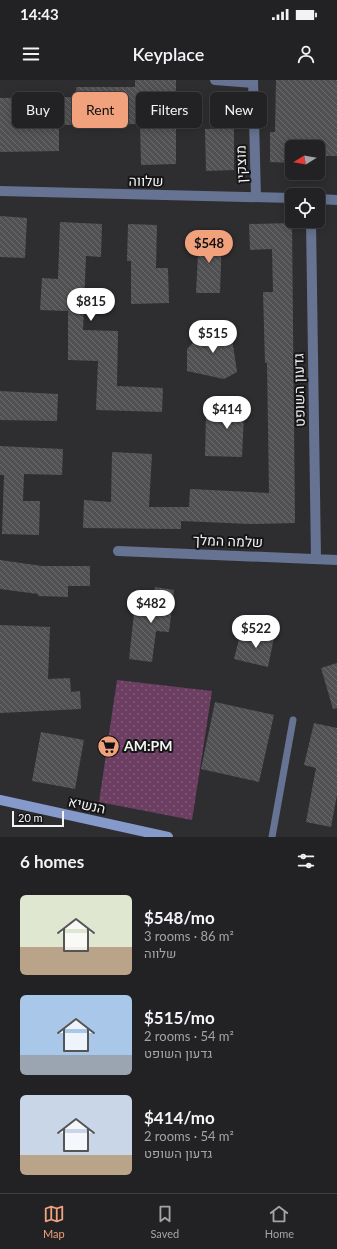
<!DOCTYPE html>
<html lang="en">
<head>
<meta charset="utf-8">
<style>
	:root { --surface:#222225; --page:#2e2f32; --text:#f1f3f6; --muted:#a2a4a7; --line:#3f3f42; --accent:#f1a17c }
	body { margin:0; font-family:Lato,Heebo,sans-serif; background:var(--page); color:var(--text); height:100vh; display:flex; flex-direction:column; font-size:15px; white-space:nowrap }
	* { box-sizing:border-box; margin:0 }
	p { font-size:13px; color:var(--muted) }
	.icon { flex:none; width:22px; height:22px; fill:none; stroke:currentColor; stroke-width:2; stroke-linecap:round; stroke-linejoin:round }
	.map { position:relative; height:757px; overflow:hidden }
	.panel { display:flex; flex-direction:column; background:var(--surface); flex:1 }
	.panel>* { flex:none }
	.top-card { position:absolute; left:12px; top:12px; width:313px; height:36px; display:flex; gap:8px }
	.needle { width:26px; rotate:259deg }
	.controls { position:absolute; left:285px; top:60px; display:grid; gap:8px }
	.controls a { display:grid; place-items:center; width:40px; height:40px; border-radius:6px; background:var(--surface); box-shadow:0 2px 10px #0003,0 0 0 1px var(--line); font-size:20px }
	.scale { position:absolute; left:12px; bottom:10px; width:52px; box-sizing:border-box; padding-left:4px; border:2px solid #f4f4f6; border-top:0; font-size:11px; line-height:14px; white-space:nowrap; color:#f4f4f6; -webkit-text-stroke:3px #161617; paint-order:stroke }
	.price { position:absolute; translate:-50% -34px; padding:0 9px; border-radius:14px; background:#fff; color:#222; font-size:13px; line-height:26px; filter:drop-shadow(0 1px 2px #0008) }
	.price::after { content:''; position:absolute; left:50%; top:24px; width:12px; height:9px; margin-left:-6px; background:inherit; clip-path:polygon(0 0,100% 0,50% 100%) }
	.price.current { background:var(--accent); color:#111 }
	ul { padding:0; list-style:none }
	li { display:flex; align-items:center; gap:12px; height:100px; padding:0 20px }
	li span { display:grid; place-items:center; flex:none; width:112px; height:80px; border-radius:6px; color:#555 }
	li>.icon { margin-inline-start:auto }
	span .icon { width:48px; height:48px; fill:#fffc; stroke-width:1 }
	li b { font-size:17px }
	h2 { display:flex; justify-content:space-between; align-items:center; height:48px; padding:0 20px; font-size:17px }
	.tag { padding:0 14px; border-radius:6px; background:var(--surface); box-shadow:0 2px 10px #0003,0 0 0 1px var(--line); font-size:14px; line-height:36px }
	.tag.current { background:var(--accent); color:#111 }
	.status { display:flex; justify-content:space-between; align-items:center; height:28px; padding:0 20px; background:var(--surface); direction:ltr }
	.status svg { height:11px; fill:currentColor }
	header { display:flex; justify-content:space-between; align-items:center; height:52px; padding:0 20px; background:var(--surface); font-size:18px; font-weight:600 }
	.tabs { display:flex; justify-content:space-around; align-items:center; height:56px; border-top:1px solid var(--line); background:var(--surface); font-size:11px; color:var(--muted) }
	.tabs a { display:grid; justify-items:center; gap:2px }
	.tabs .current { color:var(--accent) }
	.map>svg:first-child { display:block }
	.grass { fill:url(#grass-dots) }
	.building { fill:url(#building-back-hatch) }
	.lines { fill:none; stroke-linecap:round; stroke-linejoin:round }
	.lane { stroke:#667392; stroke-width:7 }
	.street { stroke:#667392; stroke-width:10 }
	.secondary { stroke:#8599ca; stroke-width:10 }
	.labels { text-anchor:middle; stroke-width:4; stroke-linejoin:round; paint-order:stroke }
	.street-label { font-size:14px; fill:#f4f4f6; stroke:#161617 }
	.poi-label { font-size:14px; font-weight:bold; fill:#f4f4f6; stroke:#161617; text-anchor:start }
</style>
</head>
<body>
<div class="status"><b>14:43</b><svg viewBox="0 0 49 12"><path d="M0 12V9h3v3zM5 12V6h3v6zM10 12V3h3v9zM15 12V0h3v12zM26 1h20v11H26zM47 4h2v5h-2z"/></svg></div>
<header><svg class="icon" aria-label="menu" viewBox="0 0 24 24"><path d="M4 6h16M4 12h16M4 18h16"/></svg>Keyplace<svg class="icon" aria-label="person" viewBox="0 0 24 24"><circle cx="12" cy="8" r="4"/><path d="M4 21q1-7 8-7t8 7"/></svg></header>
<div class="map">
<svg width="337" height="757" viewBox="0 0 337 757">
	<defs>
		<pattern id="grass-dots" width="8" height="8" patternUnits="userSpaceOnUse"><rect width="8" height="8" fill="#6c3e61"/><path d="M2 2h.1M6 6h.1" fill="none" stroke="#825a78" stroke-width="1.8" stroke-linecap="round"/></pattern>
		<pattern id="building-back-hatch" width="6" height="6" patternUnits="userSpaceOnUse"><rect width="6" height="6" fill="#515052"/><path d="M-1 5l2 2M0 0l6 6M5-1l2 2" fill="none" stroke="#6b6a6c"/></pattern>
	</defs>
	<rect width="100%" height="100%" fill="#2e2e31"/>
	<path class="grass" d="M117,600l95,11 -20,129 -93,-18z"/>
	<path class="building" d="M135,0h41v84l-35,1 -1,-41 -81,1v26l-59,1v-54l77,-1 -1,-10h59z
		M276,0h61v76h-19v-9h-26v16l-22,-1v-30h5z
		M234,48v42l-28,1 -1,-42z
		M0,136l27,2 -2,40 -25,-1z
		M60,142l42,2 -1,33 -15,-1 -3,74 35,1 -1,55 46,2 -1,24 -66,-2 2,-49 -30,-1v-49l-28,-1 2,-32 16,1z
		M292,143l3,300 -45,1 -69,-3v8l-98,-1 1,-28 27,2 1,-50 40,2 -3,53h40l1,-18 79,4 -2,-130h-2l-2,-71h10l-1,-43 -22,1 -1,-26z
		M128,144l29,1 -1,43h12l1,35 -38,1v-43h-4z
		M199,154l23,1 -2,58h-24z
		M230,245l7,47 -13,7 -37,-8v-22l17,-17z
		M0,311l58,3 -1,27 -57,-1z
		M206,334l38,1 -2,42 -37,-1z
		M0,366l63,3 -1,26 -38,-1 -1,27h17l-1,34 -37,-1 2,-59h-4z
		M0,480l42,6h48v20h-22v11l-30,-1v-2l-38,-5z
		M155,507l19,3 -5,42 -13,-1 -4,31 -23,-3 6,-55 18,2z
		M0,545l50,2 -2,52 22,-1 1,14 9,-1 1,18 -81,4z
		M256,549l19,4 -7,34 -34,-8 5,-20 17,4z
		M337,583v45l-4,1 -12,-41z
		M215,622l59,13 -15,67 -58,-13z
		M314,643l23,5v67l-6,32 -25,-5 10,-54 -12,-3z
		M41,652l43,8 -9,49 -43,-8z"/>
	<g class="lines">
		<path class="lane" d="M272,757l21,-117"/>
		<path class="street" d="M215,0l38,3
			M253,0l3,117
			M0,111l292,7
			M318,119l19,1
			M311,141l5,338
			M118,471l219,9"/>
		<path class="secondary" d="M0,720l168,37"/>
	</g>
	<defs>
		<symbol id="supermarket-disc" viewBox="-11 -11 22 22"><circle r="9.5" fill="#f1a17c" stroke="#161617"/><path d="M-6-5.5h2.5l.6 2H6L4.5 2H-2.5L-4.4-4H-6ZM-1.5 3.2a1.3 1.3 0 1 0 .1 0ZM3 3.2a1.3 1.3 0 1 0 .1 0Z" fill="#111"/></symbol>
	</defs>
	<g fill-rule="evenodd">
		<use href="#supermarket-disc" x="96" y="654" width="25" height="25"/>
	</g>
	<g class="labels">
		<g class="street-label">
			<text transform="translate(241 84) rotate(-92)" y="5">מוצקין</text>
			<text transform="translate(146 101) rotate(1)" y="5">שלווה</text>
			<text transform="translate(299 310) rotate(-91)" y="5">גדעון השופט</text>
			<text transform="translate(228 461) rotate(2)" y="5">שלמה המלך</text>
			<text transform="translate(87 725) rotate(12)" y="5">הנשיא</text>
		</g>
		<g class="poi-label">
			<text x="124" y="671">AM:PM</text>
		</g>
	</g>
</svg>
<div class="controls">
<a><svg class="needle" viewBox="-14 -14 28 28"><path d="M0-13l5 13h-10z" fill="#e53935"/><path d="M0 13l5-13h-10z" fill="#a2a4a7"/></svg></a>
<a><svg class="icon" aria-label="locate" viewBox="0 0 24 24"><circle cx="12" cy="12" r="6"/><path d="M12 2v4M12 18v4M2 12h4M18 12h4"/></svg></a>
</div>
<div class="scale">20 m</div>
<b class="price current" style="left:209px;top:184px">$548</b>
<b class="price" style="left:91px;top:242px">$815</b>
<b class="price" style="left:213px;top:274px">$515</b>
<b class="price" style="left:227px;top:350px">$414</b>
<b class="price" style="left:151px;top:544px">$482</b>
<b class="price" style="left:256px;top:569px">$522</b>
<div class="top-card">
<a class="tag">Buy</a>
<a class="tag current">Rent</a>
<a class="tag">Filters</a>
<a class="tag">New</a>
</div>
</div>
<section class="panel">
<h2>6 homes<svg class="icon" aria-label="filters" viewBox="0 0 24 24"><path d="M4 7h16M4 17h16"/><circle cx="9" cy="7" r="2"/><circle cx="15" cy="17" r="2"/></svg></h2>
<ul>
<li><span style="background:linear-gradient(#dfe7d0 65%,#b9a48a 0)"><svg class="icon" aria-label="home" viewBox="0 0 24 24"><path d="M3 11l9-7 9 7M6 9v11h12V9"/></svg></span><div><b>$548/mo</b><p>3 rooms · 86 m²</p><p>שלווה</p></div></li>
<li><span style="background:linear-gradient(#a9c7e8 75%,#9aa5b1 0)"><svg class="icon" aria-label="home" viewBox="0 0 24 24"><path d="M3 11l9-7 9 7M6 9v11h12V9"/></svg></span><div><b>$515/mo</b><p>2 rooms · 54 m²</p><p>גדעון השופט</p></div></li>
<li><span style="background:linear-gradient(#c9d6e8 75%,#b9a48a 0)"><svg class="icon" aria-label="home" viewBox="0 0 24 24"><path d="M3 11l9-7 9 7M6 9v11h12V9"/></svg></span><div><b>$414/mo</b><p>2 rooms · 54 m²</p><p>גדעון השופט</p></div></li>
</ul>
</section>
<nav class="tabs">
<a class="current"><svg class="icon" aria-label="map" viewBox="0 0 24 24"><path d="M3 6l6-2 6 2 6-2v14l-6 2-6-2-6 2zM9 4v14M15 6v14"/></svg>Map</a>
<a><svg class="icon" aria-label="saved" viewBox="0 0 24 24"><path d="M7 4h10v16l-5-4-5 4z"/></svg>Saved</a>
<a><svg class="icon" aria-label="home" viewBox="0 0 24 24"><path d="M3 11l9-7 9 7M6 9v11h12V9"/></svg>Home</a>
</nav>
</body>
</html>
